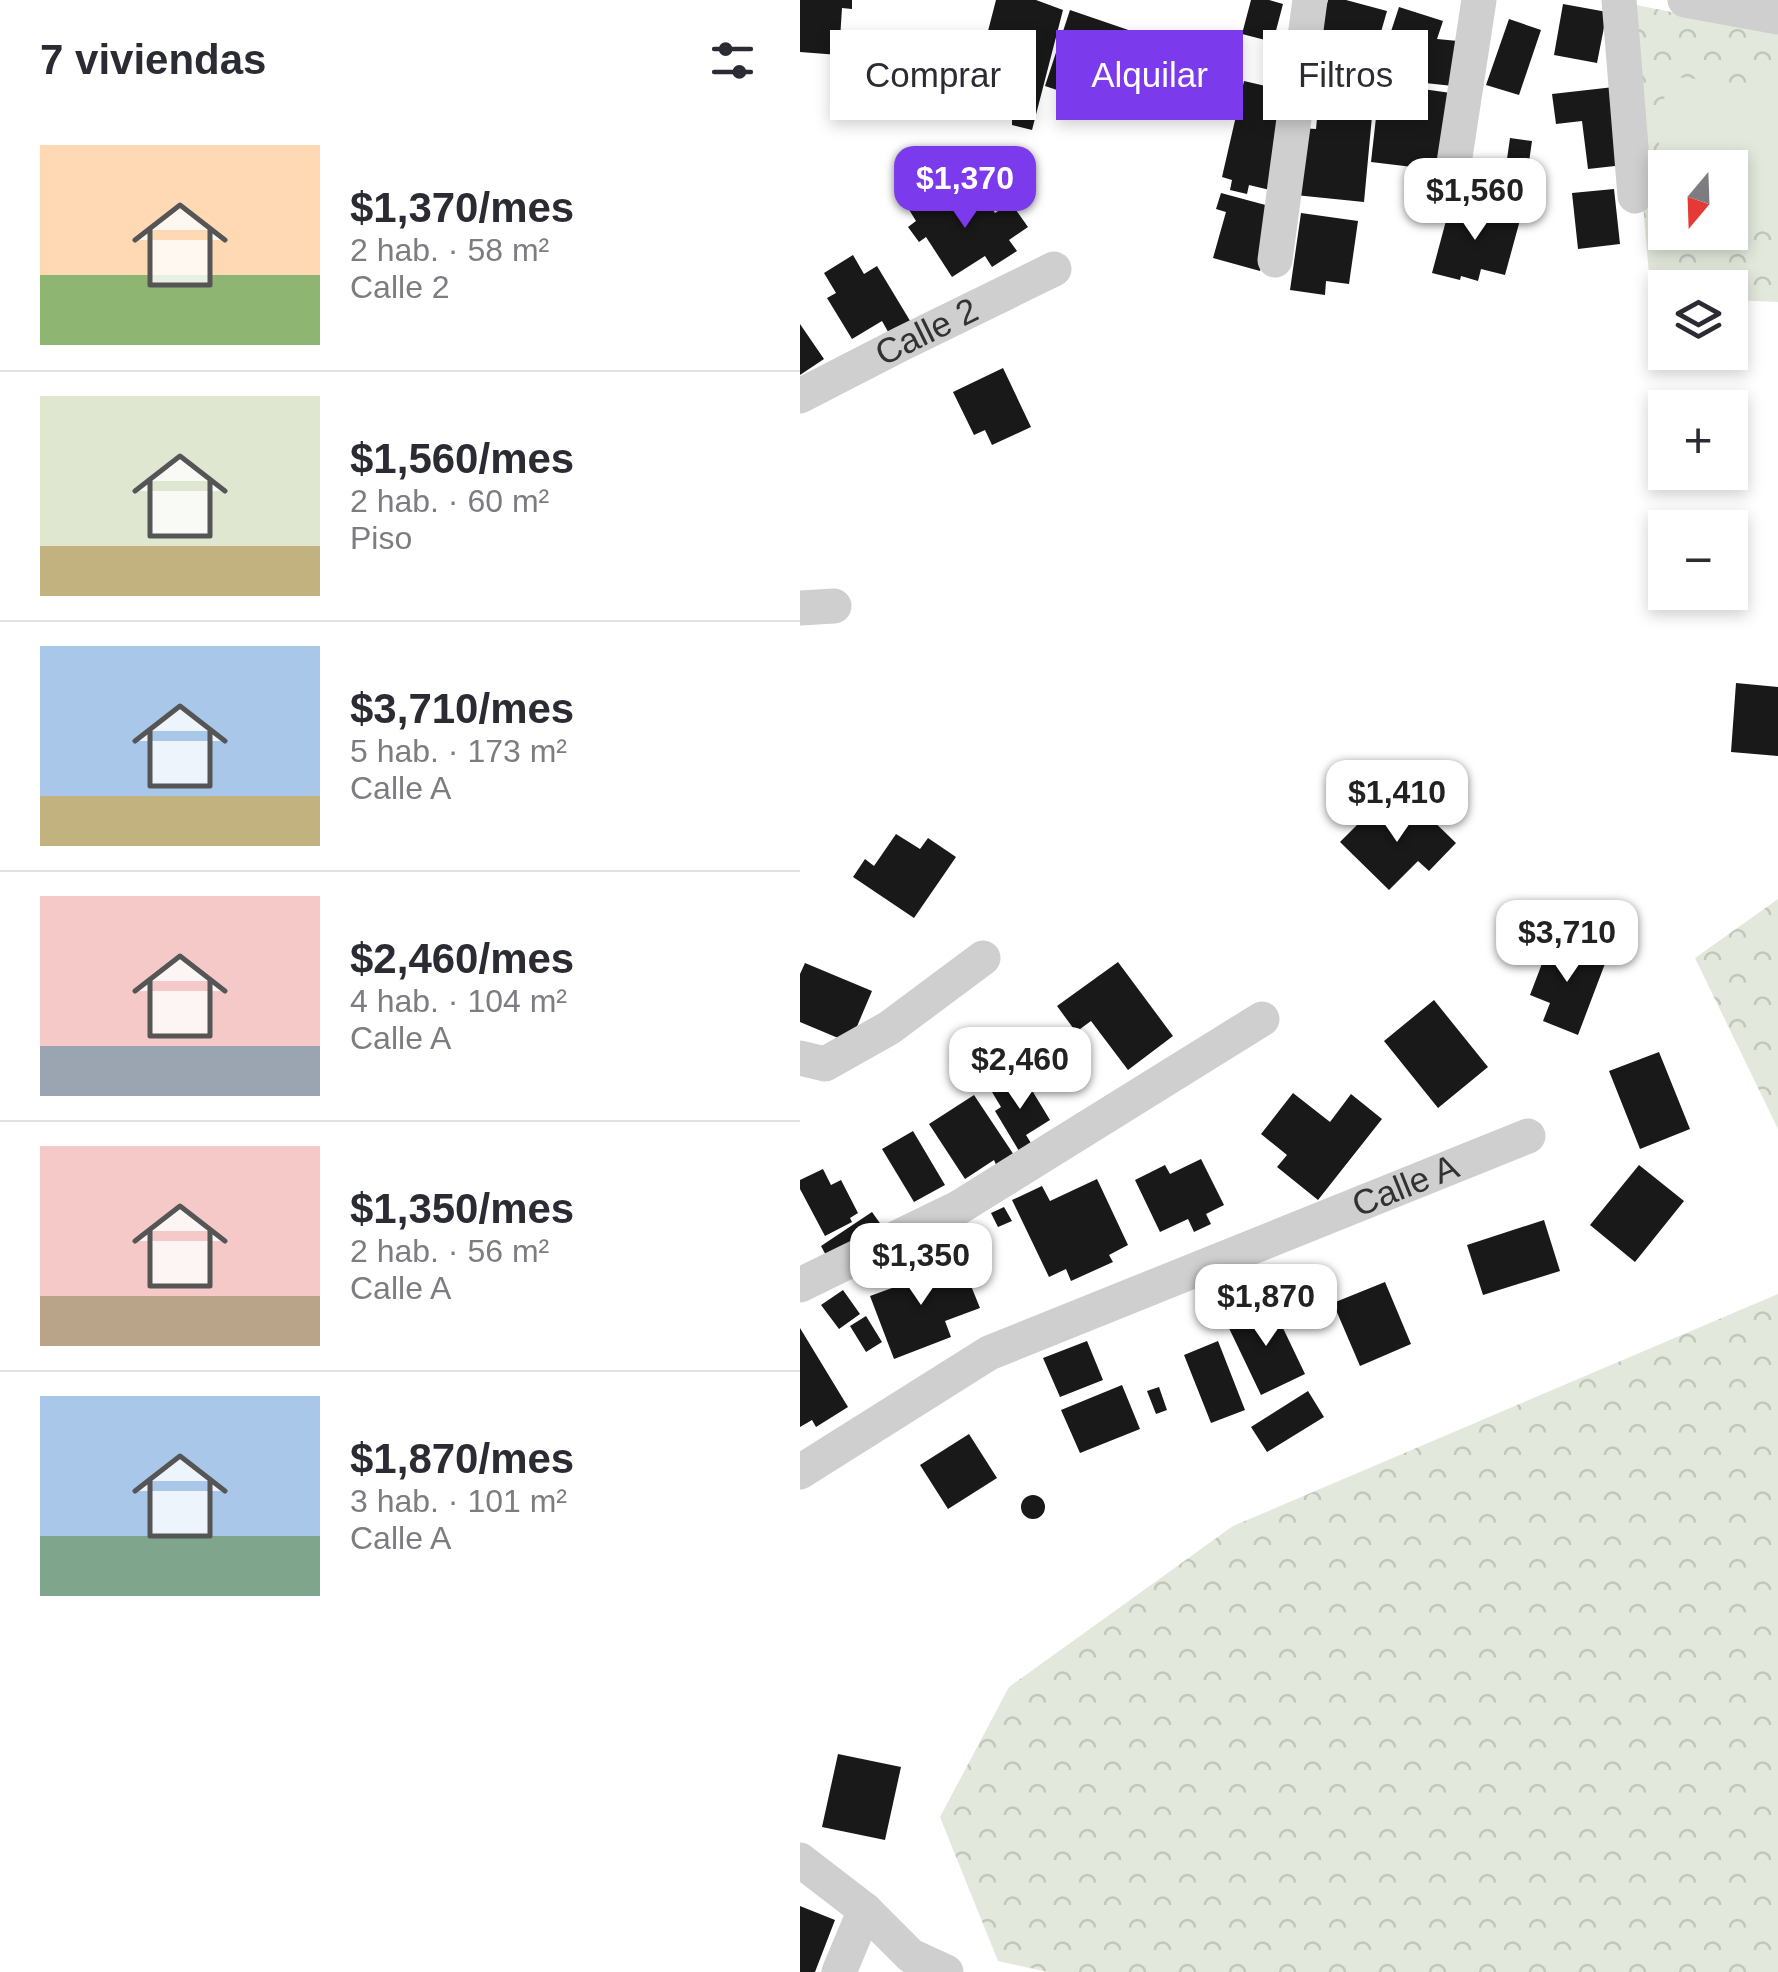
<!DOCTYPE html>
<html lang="es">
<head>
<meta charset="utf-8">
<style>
	:root { --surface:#fff; --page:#f7f7f7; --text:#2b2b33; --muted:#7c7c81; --line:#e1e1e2; --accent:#7c3aed }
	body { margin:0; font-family:Helvetica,sans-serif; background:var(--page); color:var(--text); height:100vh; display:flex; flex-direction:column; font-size:38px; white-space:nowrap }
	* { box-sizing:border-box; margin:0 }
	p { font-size:32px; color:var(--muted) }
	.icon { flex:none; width:55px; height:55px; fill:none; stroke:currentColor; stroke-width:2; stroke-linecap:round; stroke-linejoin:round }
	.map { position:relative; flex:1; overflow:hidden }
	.panel { display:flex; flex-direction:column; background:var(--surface); width:800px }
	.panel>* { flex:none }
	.guide { position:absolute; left:30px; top:30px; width:798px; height:90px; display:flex; gap:20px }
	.needle { width:65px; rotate:199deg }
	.buttons { position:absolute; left:848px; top:150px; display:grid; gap:20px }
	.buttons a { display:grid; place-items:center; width:100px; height:100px; border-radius:0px; background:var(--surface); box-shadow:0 5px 15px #0003; font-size:50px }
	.price { position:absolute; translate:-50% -85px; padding:0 22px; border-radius:20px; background:#fff; color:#222; font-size:32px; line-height:65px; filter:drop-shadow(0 2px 5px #0008) }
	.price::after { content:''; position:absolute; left:50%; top:60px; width:30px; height:22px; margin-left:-15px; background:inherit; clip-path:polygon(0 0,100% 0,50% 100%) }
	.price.current { background:var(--accent); color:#fff }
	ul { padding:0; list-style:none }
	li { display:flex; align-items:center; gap:30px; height:250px; padding:0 40px }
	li+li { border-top:2px solid var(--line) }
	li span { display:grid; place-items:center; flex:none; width:280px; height:200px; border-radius:0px; color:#555 }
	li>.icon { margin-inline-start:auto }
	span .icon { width:120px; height:120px; fill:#fffc; stroke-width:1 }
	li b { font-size:42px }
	h2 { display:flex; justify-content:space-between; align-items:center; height:120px; padding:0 40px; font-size:42px }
	.chip { padding:0 35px; border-radius:0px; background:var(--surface); box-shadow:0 5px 15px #0003; font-size:35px; line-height:90px }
	.chip.current { background:var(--accent); color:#fff }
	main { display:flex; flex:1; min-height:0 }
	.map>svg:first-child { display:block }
	.forest { fill:url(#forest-crowns); fill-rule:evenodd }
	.pitch { fill:#e2e8dc }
	.building { fill:#191919 }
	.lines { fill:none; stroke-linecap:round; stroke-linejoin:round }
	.minor { stroke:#cfcfcf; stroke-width:35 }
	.labels { text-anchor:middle; stroke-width:10; stroke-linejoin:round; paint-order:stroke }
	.street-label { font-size:35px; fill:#323232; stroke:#fff }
</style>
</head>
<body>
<main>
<section class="panel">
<h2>7 viviendas<svg class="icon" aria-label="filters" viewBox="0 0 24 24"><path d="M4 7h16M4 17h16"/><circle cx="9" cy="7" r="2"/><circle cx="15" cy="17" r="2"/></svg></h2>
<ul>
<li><span style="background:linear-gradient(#ffd9b3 65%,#8fb573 0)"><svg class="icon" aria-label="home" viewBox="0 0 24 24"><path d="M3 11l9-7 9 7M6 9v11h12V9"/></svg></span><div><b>$1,370/mes</b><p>2 hab. · 58 m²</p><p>Calle 2</p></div></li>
<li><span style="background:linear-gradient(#dfe7d0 75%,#c2b280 0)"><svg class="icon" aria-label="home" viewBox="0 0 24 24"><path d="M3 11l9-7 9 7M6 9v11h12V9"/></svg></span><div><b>$1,560/mes</b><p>2 hab. · 60 m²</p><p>Piso</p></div></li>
<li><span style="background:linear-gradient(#a9c7e8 75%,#c2b280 0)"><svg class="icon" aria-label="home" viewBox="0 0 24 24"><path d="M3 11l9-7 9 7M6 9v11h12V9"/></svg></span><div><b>$3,710/mes</b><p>5 hab. · 173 m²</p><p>Calle A</p></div></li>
<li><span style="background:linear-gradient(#f6c9c9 75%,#9aa5b1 0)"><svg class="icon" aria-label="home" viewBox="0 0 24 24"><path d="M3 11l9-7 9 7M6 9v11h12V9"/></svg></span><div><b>$2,460/mes</b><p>4 hab. · 104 m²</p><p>Calle A</p></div></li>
<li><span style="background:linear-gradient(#f6c9c9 75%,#b9a48a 0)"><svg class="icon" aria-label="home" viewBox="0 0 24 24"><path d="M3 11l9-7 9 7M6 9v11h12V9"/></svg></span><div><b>$1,350/mes</b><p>2 hab. · 56 m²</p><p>Calle A</p></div></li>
<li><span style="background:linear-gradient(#a9c7e8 70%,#7fa58c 0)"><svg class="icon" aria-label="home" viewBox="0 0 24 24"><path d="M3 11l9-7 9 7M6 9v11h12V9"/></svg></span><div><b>$1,870/mes</b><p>3 hab. · 101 m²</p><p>Calle A</p></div></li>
</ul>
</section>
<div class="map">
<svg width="978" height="1972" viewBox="0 0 978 1972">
	<defs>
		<pattern id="forest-crowns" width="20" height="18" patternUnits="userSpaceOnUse" patternTransform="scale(2.5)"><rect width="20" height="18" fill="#e2e8dc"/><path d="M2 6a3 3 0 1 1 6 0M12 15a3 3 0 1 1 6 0" fill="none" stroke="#c2c7bd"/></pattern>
	</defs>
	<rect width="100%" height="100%" fill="#fff"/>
	<path class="forest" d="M826,3l152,30v269l-48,-2v-12h-65v11l-14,-1zM865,168h65v64h-65z
		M978,899v230l-83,-171z
		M978,1294v678h-730l-50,-11 -58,-144 69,-130 224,-161z"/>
	<path class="pitch" d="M867,76l111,12v117l-48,-5v-32h-65v2h-9z"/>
	<path class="building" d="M0,0h52v9l-10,-1 -3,47 -39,-3z
		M196,0h40l27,10 -31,120 -20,-5v-21l-40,-11z
		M451,0h18l14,4 -10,38 -31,-8z
		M528,0h18l41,11 -14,49 -16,-5 -4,16 -12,-3 -6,20 -29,-8z
		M763,4l44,8 -10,51 -43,-8z
		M599,7l44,14 -6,18 21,2 -5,45 -28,-3 1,-7 -45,-14z
		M270,10l73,25 -26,75 -72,-24z
		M709,19l32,11 -22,65 -33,-10z
		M581,73l21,2 -1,11 50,7 -9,73 -22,-3 1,5 -50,-6z
		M444,81l47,11 -21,98 -21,-5 -2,9 -17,-4 2,-10 -10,-3z
		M814,87l10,78 -36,4 -6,-48 -26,3 -4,-30z
		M545,92l29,3 -10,107 -69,-7 6,-67 15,1 2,-21 26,3z
		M710,138l22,3 -6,42 -22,-3z
		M141,185l21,31 24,-16 9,13 16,-10 17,24 -19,13 8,11 -25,16 -7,-11 -33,21 -26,-40 -7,5 -11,-15 8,-6 -8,-13z
		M814,189l6,55 -42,5 -6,-56z
		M421,193l56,15 -17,63 -47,-13 13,-46 -10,-3z
		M651,202l69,18 -15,55 -24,-6 -3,12 -17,-5 -1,4 -28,-7z
		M501,213l57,8 -9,63 -23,-3 -1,14 -35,-5z
		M53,255l11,19 13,-8 35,58 -21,13 -9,-16 -30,18 -25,-41 9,-5 -12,-20z
		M0,324l24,35 -24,16z
		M203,368l28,59 -39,18 -7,-15 -11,5 -21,-43z
		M936,683l42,4v69l-47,-4z
		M619,807l37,36 -27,28 -11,-10 -29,29 -49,-48 31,-31 13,12 14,-14 11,10z
		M96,834l24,15 8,-11 28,19 -42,61 -61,-41 12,-18 9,7z
		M751,940l55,21 -28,74 -35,-14 7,-18 -20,-8z
		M318,962l55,74 -45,34 -37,-49 -15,11 -19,-26z
		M5,963l67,28 -22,52 -50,-21v-48z
		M634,1000l54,67 -50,41 -54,-67z
		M859,1052l31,77 -50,20 -31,-78z
		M222,1074l28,46 -24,15 8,13 -12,8 -27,-45 6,-4 -9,-15z
		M493,1093l37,29 21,-28 31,25 -64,81 -41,-33 10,-12 -26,-21z
		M174,1095l40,60 -17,12 -3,-7 -29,19 -36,-55z
		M113,1131l32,54 -31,17 -32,-53z
		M401,1159l23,46 -18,9 5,10 -17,8 -6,-13 -28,13 -25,-52 30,-15 5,9z
		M839,1165l45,36 -49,61 -45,-37z
		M23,1169l8,16 10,-5 17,33 -8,5 2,4 -27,14 -25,-47v-9z
		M297,1179l31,66 -19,10 4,7 -42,19 -5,-12 -17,8 -37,-77 30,-14 8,15z
		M204,1207l8,14 -14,6 -7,-14z
		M72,1212l10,14 -53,35 -8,-15z
		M744,1220l16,51 -77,24 -16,-50z
		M103,1262l9,23 51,-19 17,42 -35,13 6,16 -57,22 -24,-63 22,-8 -8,-20z
		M585,1282l26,62 -51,22 -27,-63z
		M43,1290l17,24 -21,15 -18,-24z
		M471,1303l34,71 -44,21 -34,-71z
		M66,1316l16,26 -16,10 -16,-26z
		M0,1328l48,79 -32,20 -4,-7 -12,7z
		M287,1341l16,39 -43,17 -17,-39z
		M418,1341l27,69 -34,13 -27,-68z
		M322,1385l18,44 -60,24 -19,-43z
		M359,1387l8,23 -11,4 -9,-23z
		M508,1391l16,26 -57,35 -16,-25z
		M169,1434l28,44 -49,31 -28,-44z
		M221 1507a12 12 0 1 1 24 0a12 12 0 1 1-24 0Z
		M38,1754l63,13 -16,73 -63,-13z
		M0,1906l35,14 -20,52h-15z"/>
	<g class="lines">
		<g class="minor">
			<path d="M819,0l16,196"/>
			<path d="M885,0l93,17"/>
			<path d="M654,163l25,-163"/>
			<path d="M475,260l35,-260"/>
			<path id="s1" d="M0,396l101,-52 153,-75"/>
			<path d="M0,608l34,-2"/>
			<path d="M0,1058l25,6 64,-36 94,-70"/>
			<path d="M0,1285l158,-77 304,-189"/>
			<path id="s2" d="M0,1472l189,-119 539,-217"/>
			<path d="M0,1860l65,50 46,46 35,16"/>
			<path d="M39,1972l26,-62"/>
		</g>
	</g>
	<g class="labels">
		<g class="street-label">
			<text dy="12" stroke="none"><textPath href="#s1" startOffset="142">Calle 2</textPath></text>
			<text dy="12" stroke="none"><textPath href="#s2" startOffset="672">Calle A</textPath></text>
		</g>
	</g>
</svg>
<div class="buttons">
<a><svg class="needle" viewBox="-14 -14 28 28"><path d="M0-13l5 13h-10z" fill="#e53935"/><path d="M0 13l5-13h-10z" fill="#7c7c81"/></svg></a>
<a><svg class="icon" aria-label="layers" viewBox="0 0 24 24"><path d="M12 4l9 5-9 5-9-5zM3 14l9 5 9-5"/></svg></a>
<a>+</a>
<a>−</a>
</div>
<b class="price current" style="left:165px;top:231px">$1,370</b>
<b class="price" style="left:675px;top:243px">$1,560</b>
<b class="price" style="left:597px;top:845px">$1,410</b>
<b class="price" style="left:767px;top:985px">$3,710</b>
<b class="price" style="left:220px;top:1112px">$2,460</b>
<b class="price" style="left:121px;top:1308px">$1,350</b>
<b class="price" style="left:466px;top:1349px">$1,870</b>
<div class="guide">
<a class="chip">Comprar</a>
<a class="chip current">Alquilar</a>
<a class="chip">Filtros</a>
</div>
</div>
</main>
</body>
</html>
